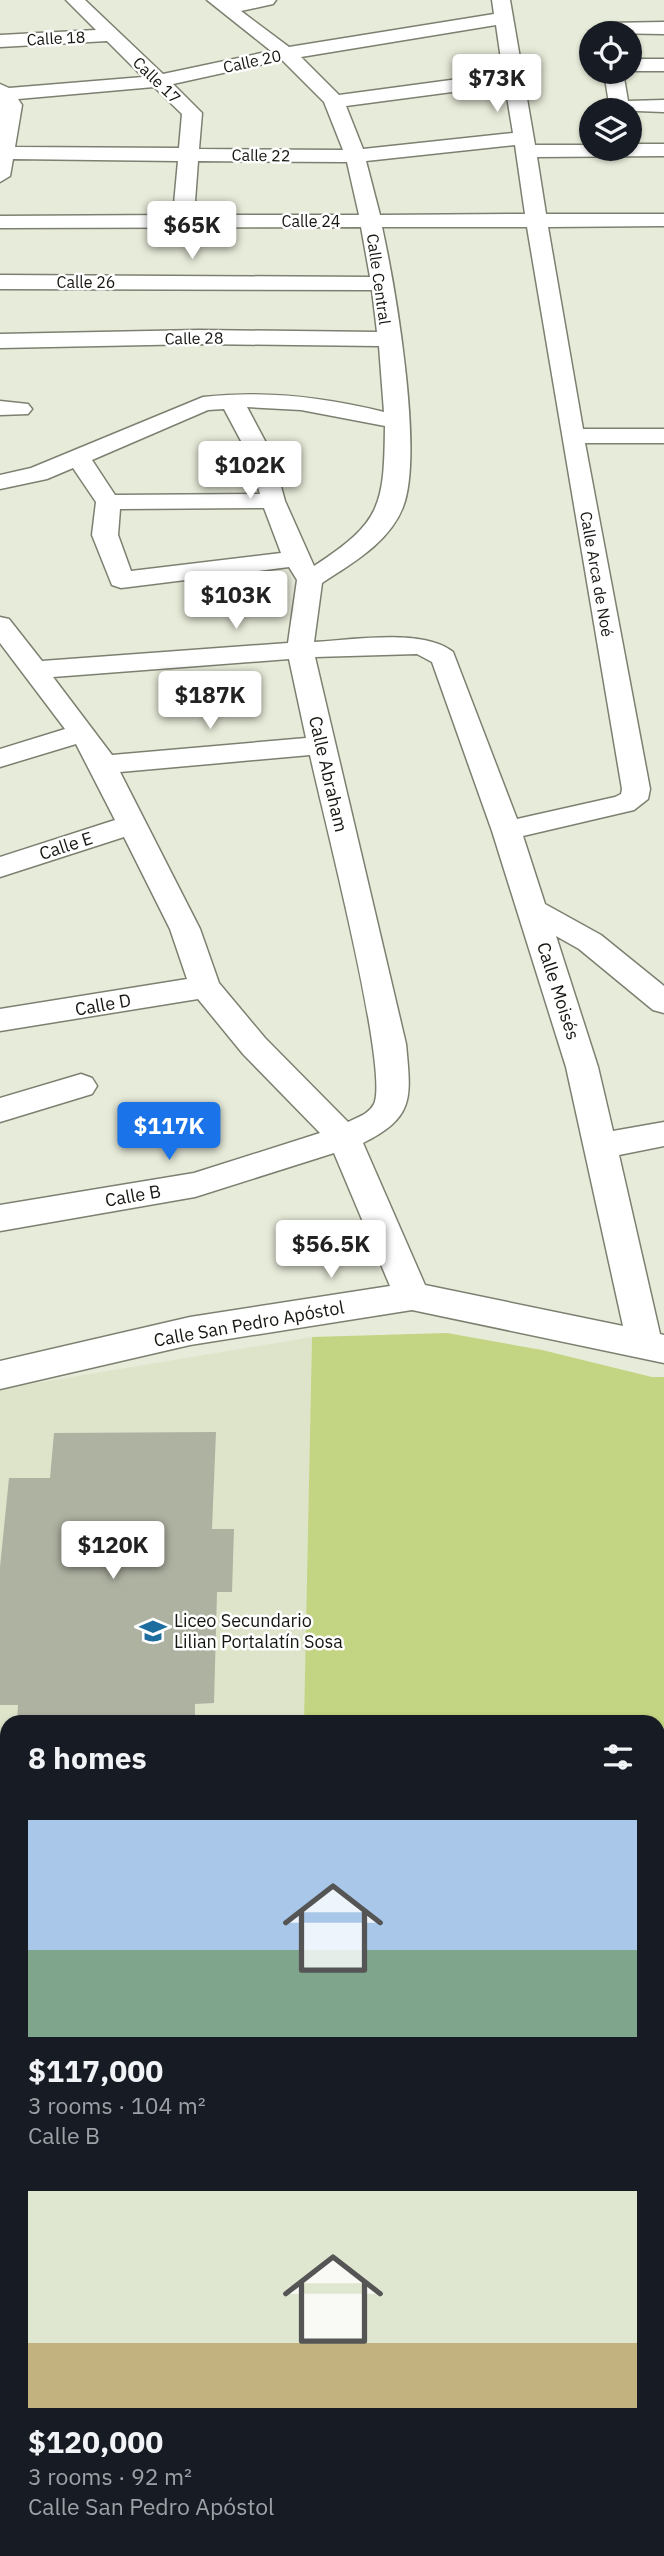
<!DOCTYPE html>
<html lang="en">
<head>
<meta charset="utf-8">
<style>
	:root { --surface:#171b24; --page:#20242c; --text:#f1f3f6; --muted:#9ea1a6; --accent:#1a73e8 }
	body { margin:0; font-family:"IBM Plex Sans",sans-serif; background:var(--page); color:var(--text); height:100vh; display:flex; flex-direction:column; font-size:26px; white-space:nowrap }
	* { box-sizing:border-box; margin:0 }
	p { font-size:23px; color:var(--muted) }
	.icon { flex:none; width:38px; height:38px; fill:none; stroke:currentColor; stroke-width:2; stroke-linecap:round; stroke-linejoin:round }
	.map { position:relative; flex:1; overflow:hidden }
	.drawer { position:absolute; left:0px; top:1715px; width:665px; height:842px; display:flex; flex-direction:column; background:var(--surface); border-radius:21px 21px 0 0; box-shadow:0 2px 5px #0004 }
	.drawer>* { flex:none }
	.fabs { position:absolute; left:579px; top:21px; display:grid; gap:14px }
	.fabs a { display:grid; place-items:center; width:63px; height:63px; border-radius:50%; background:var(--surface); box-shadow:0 2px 5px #0004; font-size:35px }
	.price { position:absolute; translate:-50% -60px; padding:0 16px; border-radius:7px; background:#fff; color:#222; font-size:23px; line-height:46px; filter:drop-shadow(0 2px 4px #0008) }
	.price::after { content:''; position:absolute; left:50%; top:42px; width:21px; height:16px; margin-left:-10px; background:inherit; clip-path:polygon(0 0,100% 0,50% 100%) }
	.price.on { background:var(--accent); color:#fff }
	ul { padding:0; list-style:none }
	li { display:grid; align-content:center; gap:14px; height:371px; padding:0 28px }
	li span { display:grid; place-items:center; height:217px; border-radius:0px; color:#555 }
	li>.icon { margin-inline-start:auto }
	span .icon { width:126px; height:126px; fill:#fffc; stroke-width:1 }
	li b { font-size:30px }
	h2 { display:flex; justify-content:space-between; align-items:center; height:84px; padding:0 28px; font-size:30px }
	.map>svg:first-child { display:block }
	.built { fill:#dde4ca }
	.green { fill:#c3d482 }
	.building { fill:#aeb2a1 }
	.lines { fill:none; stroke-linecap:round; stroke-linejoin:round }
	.minor-casing { stroke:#7c8070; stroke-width:3 }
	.minor { fill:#fff; fill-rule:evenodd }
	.labels { text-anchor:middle; stroke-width:5; stroke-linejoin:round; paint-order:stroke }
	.far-street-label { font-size:16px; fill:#161711; stroke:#fff }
	.street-label { font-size:18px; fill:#161711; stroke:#fff }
	.poi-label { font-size:18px; fill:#161711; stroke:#fff; text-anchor:start }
</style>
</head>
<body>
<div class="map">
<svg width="664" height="2556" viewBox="0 0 664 2556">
	<rect width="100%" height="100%" fill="#e7ebd9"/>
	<path class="built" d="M312,1337l-8,385h-297v256h-7v-589z"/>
	<path class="green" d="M447,1333l95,17 110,27h12v668h-6v-323h-354l8,-385z"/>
	<path class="building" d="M216,1432l-4,97h22l-2,63h-15l-3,111 -19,1v18h-178l1,-17h-18v-138l9,-89h41l4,-45z"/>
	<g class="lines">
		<defs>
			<path id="minor" d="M66,0h19l78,74 108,-23 -64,-51h69l-3,4 -32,7 48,36 205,-33 -2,-14h18l25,145h57v4h38v-5h34v12l-127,1 9,57h118v12l-116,1 35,202h81v14h-79l65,346 -2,10 -14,11 -111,26 22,68 56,31 63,51v27l-11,-3 -74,-61 -23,-13 42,131 15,64 51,-9v24l-45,9 41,179 4,1v28l-252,-53 -222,35 -190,44v-28l190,-44 200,-31 -56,-133 -139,44 -195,34v-26l194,-32 126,-40 -77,-79 -45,-55 -198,32v-22l187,-30 -17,-50 -46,-92 -124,40v-20l115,-37 -39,-76 -76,23v-18l65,-20 -65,-86v-26l9,2 33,42 246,-18 9,-63 -8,-13 -168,21 -9,-3 -20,-50 4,-33 -23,-34 -26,11 -47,10v-14l31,-7 172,-71c62,-7 121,0 181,15l-5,-66 -180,-2 -199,4v-14l199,-4 178,2 -5,-42 -372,-1v-14l370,2 -9,-50 -361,1v-12l173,-1 5,-54 -165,-2 -3,17 -10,6v-98l9,4 134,-11 -36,-36 -107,6v-12l96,-5zM496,25l7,48 -164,22 -38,-38zM282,60l42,42 19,48 -144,-1 3,-36 -29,-29zM505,85l8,48 -150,16 -17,-43zM154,87l28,27 -3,34 -164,-1 7,-42 -4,-6zM515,145l10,69 -145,1 -14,-54zM198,161l149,1 12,53h-165zM382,227h145l95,562 -1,5 -6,3 -98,22 -64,-167c-30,-24 -100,-12 -139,-10l8,-59c30,-20 67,-40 81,-76 21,-54 -8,-221 -21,-280zM247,407l54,3 84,16c-1,79 -3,96 -71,140l-29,-65 -13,-47zM224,409l24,45 12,40 -145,1 -23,-35 116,-50zM264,508l17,45 -150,18 -13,-36 2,-26zM417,654l15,8 60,169 74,236 57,259 -198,-41 -62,-142c52,-26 48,-45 43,-99l-91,-387zM289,659l17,79 -194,17 -59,-78zM310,755c11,52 80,316 64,349 -5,10 -16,13 -26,18l-83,-84 -46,-55 -19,-54 -80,-157z
				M664,22v12l-62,-1 -4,-4 9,-6z
				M630,59h34v12h-34z
				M604,72h19l5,29 36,-1v12l-54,-2z
				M0,401l28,3 4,5 -4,5 -28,1z
				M81,1074l11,4 5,8 -5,8 -92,28v-24z
				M0,2039h7v46h-7z
				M658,2053h6v46h-6z
				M664,2423v51l-6,2v-51z
				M466,2550h59l-3,6h-59z"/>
		</defs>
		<use href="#minor" class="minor-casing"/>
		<use href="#minor" class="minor"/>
	</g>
	<defs>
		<symbol id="school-bare" viewBox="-9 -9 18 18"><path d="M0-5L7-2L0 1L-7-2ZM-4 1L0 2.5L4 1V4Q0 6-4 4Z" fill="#1e6d9f" stroke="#fff" stroke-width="2.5" paint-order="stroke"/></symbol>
	</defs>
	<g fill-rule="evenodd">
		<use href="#school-bare" x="134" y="1612" width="38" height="38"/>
	</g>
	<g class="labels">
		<g class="far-street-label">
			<text transform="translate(56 38) rotate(-3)" y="6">Calle 18</text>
			<text transform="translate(252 61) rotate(-12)" y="6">Calle 20</text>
			<text transform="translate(157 80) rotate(44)" y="6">Calle 17</text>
			<text transform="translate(261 155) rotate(1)" y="6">Calle 22</text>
			<text x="311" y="227">Calle 24</text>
			<text transform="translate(379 279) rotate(82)" y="6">Calle Central</text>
			<text x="86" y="288">Calle 26</text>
			<text transform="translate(194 338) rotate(-1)" y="6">Calle 28</text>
			<text transform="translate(597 574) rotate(80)" y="6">Calle Arca de Noé</text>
		</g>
		<g class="street-label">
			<text transform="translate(328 774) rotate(77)" y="6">Calle Abraham</text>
			<text transform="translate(66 846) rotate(-18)" y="6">Calle E</text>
			<text transform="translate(558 991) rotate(72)" y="6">Calle Moisés</text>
			<text transform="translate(103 1005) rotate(-10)" y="6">Calle D</text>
			<text transform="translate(133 1196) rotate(-10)" y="6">Calle B</text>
			<text transform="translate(249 1324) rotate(-10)" y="6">Calle San Pedro Apóstol</text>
		</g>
		<g class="poi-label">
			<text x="174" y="1627">Liceo Secundario<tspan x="174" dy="21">Lilian Portalatín Sosa</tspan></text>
		</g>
	</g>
</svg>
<div class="fabs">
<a><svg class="icon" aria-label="locate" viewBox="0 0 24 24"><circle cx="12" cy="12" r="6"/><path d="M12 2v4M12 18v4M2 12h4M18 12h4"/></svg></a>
<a><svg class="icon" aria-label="layers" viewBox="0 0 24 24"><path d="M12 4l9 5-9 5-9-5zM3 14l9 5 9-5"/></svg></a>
</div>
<b class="price" style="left:497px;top:114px">$73K</b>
<b class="price" style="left:192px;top:261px">$65K</b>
<b class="price" style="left:250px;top:501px">$102K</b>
<b class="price" style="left:236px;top:631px">$103K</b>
<b class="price" style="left:210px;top:731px">$187K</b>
<b class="price on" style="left:169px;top:1162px">$117K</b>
<b class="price" style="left:331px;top:1280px">$56.5K</b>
<b class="price" style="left:113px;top:1581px">$120K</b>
<section class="drawer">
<h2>8 homes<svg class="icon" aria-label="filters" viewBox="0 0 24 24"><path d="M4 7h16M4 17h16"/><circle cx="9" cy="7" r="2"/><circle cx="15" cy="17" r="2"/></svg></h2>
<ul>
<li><span style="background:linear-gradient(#a9c7e8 60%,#7fa58c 0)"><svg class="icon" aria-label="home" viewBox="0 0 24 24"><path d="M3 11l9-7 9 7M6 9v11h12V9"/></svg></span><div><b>$117,000</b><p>3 rooms · 104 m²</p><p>Calle B</p></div></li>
<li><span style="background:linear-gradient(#dfe7d0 70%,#c2b280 0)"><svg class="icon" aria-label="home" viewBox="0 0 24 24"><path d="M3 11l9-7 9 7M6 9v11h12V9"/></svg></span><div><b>$120,000</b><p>3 rooms · 92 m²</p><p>Calle San Pedro Apóstol</p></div></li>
</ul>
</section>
</div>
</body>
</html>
